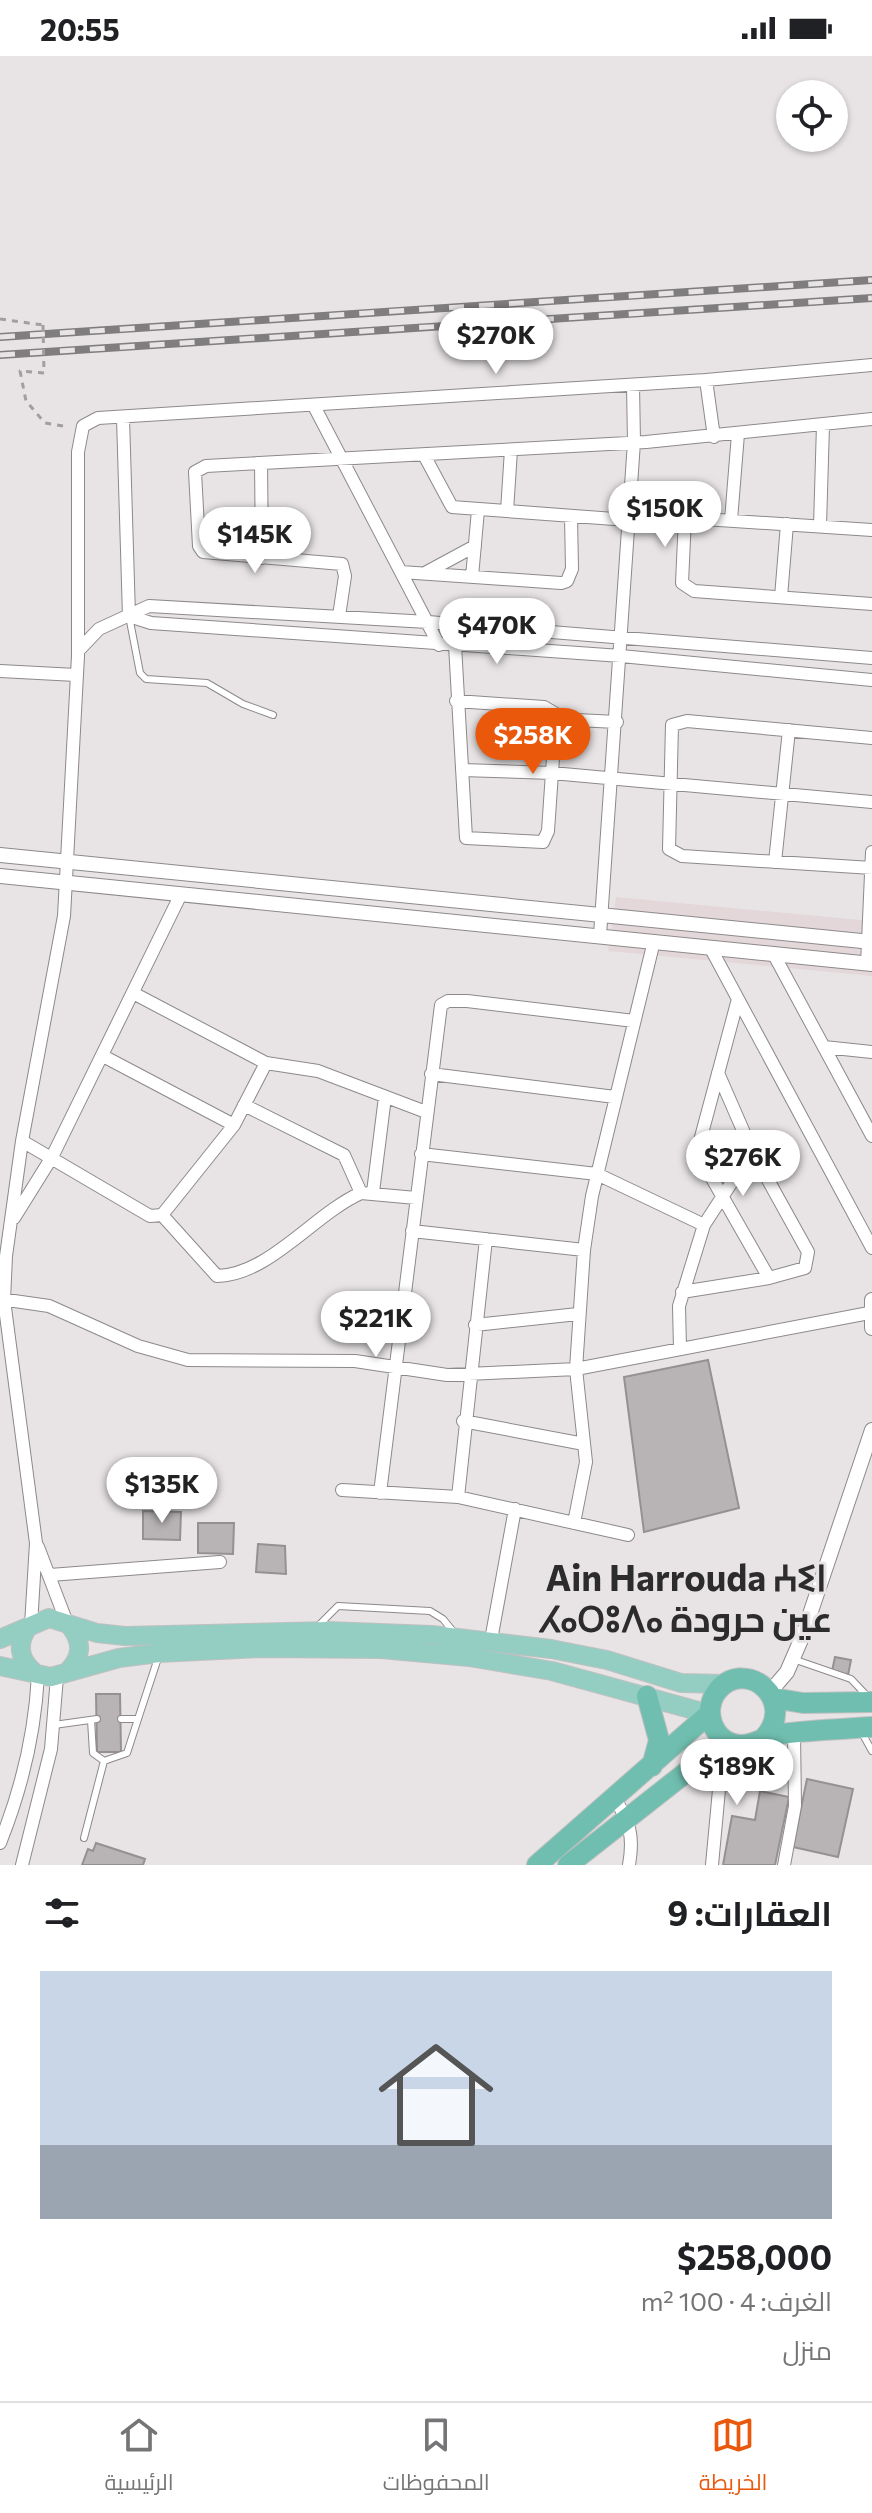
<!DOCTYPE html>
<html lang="ar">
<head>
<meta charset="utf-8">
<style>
	:root { --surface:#fff; --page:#f2f2f2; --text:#202124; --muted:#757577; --line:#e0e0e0; --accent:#ea580c }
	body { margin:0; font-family:Commissioner,Cairo,"Noto Sans Tifinagh",sans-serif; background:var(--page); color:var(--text); direction:rtl; height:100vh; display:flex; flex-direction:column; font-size:30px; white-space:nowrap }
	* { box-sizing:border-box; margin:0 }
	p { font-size:26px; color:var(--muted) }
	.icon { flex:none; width:44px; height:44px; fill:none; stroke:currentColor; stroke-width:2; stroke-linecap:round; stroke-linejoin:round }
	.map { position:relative; height:1809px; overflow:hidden; direction:ltr }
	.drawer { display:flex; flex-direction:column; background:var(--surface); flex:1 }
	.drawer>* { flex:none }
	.controls { position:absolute; left:776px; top:24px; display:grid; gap:16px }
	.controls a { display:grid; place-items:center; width:72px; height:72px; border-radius:50%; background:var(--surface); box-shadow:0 2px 6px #0004; font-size:40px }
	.price { position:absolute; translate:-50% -68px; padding:0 18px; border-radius:28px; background:#fff; color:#222; font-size:26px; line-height:52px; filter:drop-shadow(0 2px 4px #0008) }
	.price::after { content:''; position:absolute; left:50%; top:48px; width:24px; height:18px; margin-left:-12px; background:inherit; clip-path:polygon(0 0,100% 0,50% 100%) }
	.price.selected { background:var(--accent); color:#fff }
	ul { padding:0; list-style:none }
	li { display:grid; align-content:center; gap:16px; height:424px; padding:0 40px }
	li span { display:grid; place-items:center; height:248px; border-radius:0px; color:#555 }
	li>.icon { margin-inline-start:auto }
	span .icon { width:144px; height:144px; fill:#fffc; stroke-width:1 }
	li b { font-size:34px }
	h2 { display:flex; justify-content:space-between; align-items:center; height:96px; padding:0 40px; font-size:34px }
	.status { display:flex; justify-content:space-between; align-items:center; height:56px; padding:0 40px; background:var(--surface); direction:ltr }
	.status svg { height:22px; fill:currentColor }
	.tab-bar { display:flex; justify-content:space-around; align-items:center; height:112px; border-top:2px solid var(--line); background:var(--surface); font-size:22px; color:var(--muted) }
	.tab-bar a { display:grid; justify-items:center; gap:4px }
	.tab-bar .selected { color:var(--accent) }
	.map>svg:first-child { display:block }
	.built { fill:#e3d7da }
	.building { fill:#b8b4b6; stroke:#959192; stroke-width:2 }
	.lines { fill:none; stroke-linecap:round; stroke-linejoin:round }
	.service-casing { stroke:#8d898a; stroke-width:8 }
	.minor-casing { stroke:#8d898a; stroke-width:14 }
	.tertiary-casing { stroke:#8d898a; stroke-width:16 }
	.primary-casing { stroke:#c0c0c0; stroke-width:20 }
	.trunk-casing { stroke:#c0c0c0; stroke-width:22 }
	.path { stroke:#a29fa0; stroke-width:3; stroke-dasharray:6 6; stroke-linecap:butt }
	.service { stroke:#fff; stroke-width:6 }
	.minor { stroke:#fff; stroke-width:12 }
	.tertiary { stroke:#fff; stroke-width:14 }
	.primary { stroke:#94cec3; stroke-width:18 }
	.trunk { stroke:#70beaf; stroke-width:20 }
	.rail-casing { stroke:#7f7d7d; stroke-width:8 }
	.rail { stroke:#e8e4e5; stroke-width:5; stroke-dasharray:15; stroke-linecap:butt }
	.path-bridge { stroke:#a29fa0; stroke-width:3; stroke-dasharray:6 6; stroke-linecap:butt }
	.labels { text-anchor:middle; stroke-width:6; stroke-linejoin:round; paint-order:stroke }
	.district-label { font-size:36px; font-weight:bold; fill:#2d2c2c; stroke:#e8e4e5 }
</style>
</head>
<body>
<div class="status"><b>20:55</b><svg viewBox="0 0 49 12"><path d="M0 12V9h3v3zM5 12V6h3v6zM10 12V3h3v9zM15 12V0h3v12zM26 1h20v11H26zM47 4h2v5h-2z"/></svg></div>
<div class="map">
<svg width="872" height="1809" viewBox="0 0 872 1809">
	<rect width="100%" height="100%" fill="#e8e4e5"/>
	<path class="built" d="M616,841l256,24v55l-264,-25z"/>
	<path class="building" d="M708,1304l31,148 -95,24 -20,-155z
		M143,1455l38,1 -1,28 -37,-1z
		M198,1467h36l-1,31 -35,-1z
		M258,1488l27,2 1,28 -30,-2z
		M835,1601l16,3 -3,15 -16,-4z
		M96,1638h24l1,58h-24z
		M807,1723l46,10 -15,68 -45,-10z
		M760,1735l29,6 -14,68h-52l9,-49 23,4z
		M96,1787l49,16 -2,6h-61l6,-16 5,2z"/>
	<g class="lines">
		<defs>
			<path id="service" d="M129,560l11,57 6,6 61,4 36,21 30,11
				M317,1571l21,-21 92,5 13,8 13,16
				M793,1603l58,20 18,19
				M121,1663h17l21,-64
				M91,1664l2,33 11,8 23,-8 11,-34
				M54,1669l43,-6
				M862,1677l10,18
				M84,1782l20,-77"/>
			<path id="minor" d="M706,324l8,57
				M314,350l125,239
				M123,362l6,198
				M424,399l28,52 176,13
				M261,407l1,95
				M507,455l4,-61
				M628,458l244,16
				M685,461l-3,66 12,8 178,13
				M731,464l7,-86
				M820,470l3,-101
				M401,516l160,11 6,-2 5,-12 -1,-53
				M425,517l50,-27
				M472,521l6,-67
				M781,541l6,-73
				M129,560l22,7 470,33 251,24
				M339,560l6,-40 -3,-12 -139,-12 -4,-6 -4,-74 11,-6 440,-24 226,-23
				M455,589l11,193 77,4 5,-11 8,-117 -12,-7 -88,-6
				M78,595l21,-22 50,-23 279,16 444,36
				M0,615l76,4
				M556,663l61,3
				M872,682l-185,-17 -15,4 -3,124 13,7 190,12
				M462,714l90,3 320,29
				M775,806l14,-132
				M600,879l34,-493 -1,-57
				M710,891l162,301
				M773,897l99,183
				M867,908l5,-112
				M133,937l133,70
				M738,943l-41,153 72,126
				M824,991l48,5
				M103,1000l131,69
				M431,1018l184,23
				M244,1049l100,50 17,38
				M22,1085l128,75 12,-1 72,-90 32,-62 52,8 108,41
				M421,1098l176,20 107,51
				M373,1136l12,-95
				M162,1159l55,61c52,-1 97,-62 144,-83l55,5
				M14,1162l38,-61 129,-263
				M412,1175l172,19
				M682,1236l87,-14 36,-10 3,-16 -56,-101 -34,-78
				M0,1243l49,7 89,40 50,14 167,1 92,14 129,-6 293,-56
				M475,1269l103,-11
				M680,1293l-1,-43 25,-81 48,-74
				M463,1365l121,23
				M342,1434l116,7 170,38
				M380,1437l61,-488 7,-4h19l167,20
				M458,1441l28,-258
				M574,1467l12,-61 -10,-93 8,-119 8,-54 62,-255
				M38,1491l29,76
				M50,1519l170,-13
				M31,1569l5,-82 -32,-243 2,-44 16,-115 42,-225 14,-260v-204l5,-26 15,-8 608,-38 166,-15
				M491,1584l24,-131
				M614,1742c16,23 20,39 15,67
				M0,1787c22,-55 35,-109 38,-168
				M22,1809l29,-116 6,-72
				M712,1809l8,-86 -8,-27
				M784,1809l11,-59 -1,-73"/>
			<path id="tertiary" d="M0,799l872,87
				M0,820l872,88
				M872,1244v28
				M770,1636l17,-20 16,-37 69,-205"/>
			<path id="primary" d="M27,1573c-10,15 -8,30 6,42
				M0,1583l49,-21 48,15 28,3 203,-5 104,4 119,14 56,11 74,23 43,1
				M0,1610l51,11 68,-19 40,-5 102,-5 120,1 88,8 83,14 157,43
				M68,1615c14,-14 15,-29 2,-45"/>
			<path id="trunk" d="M647,1640l12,44 -7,26
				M773,1642l30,5 69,-1
				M764,1682c34,-37 -17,-81 -46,-48 -17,20 -5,53 22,55 15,1 26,-10 40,-11 31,-4 62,-5 92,-7
				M537,1809l172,-151
				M568,1809l144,-113 20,-8"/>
		</defs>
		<use href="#service" class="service-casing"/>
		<use href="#minor" class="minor-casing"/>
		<use href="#tertiary" class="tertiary-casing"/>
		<use href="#primary" class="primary-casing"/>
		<use href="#trunk" class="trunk-casing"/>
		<path class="path" d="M0,263l43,6
			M44,317l-24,-2 6,30 19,22 24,4"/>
		<use href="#service" class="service"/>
		<use href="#minor" class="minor"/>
		<use href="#tertiary" class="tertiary"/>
		<use href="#primary" class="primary"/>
		<use href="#trunk" class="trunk"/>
		<defs>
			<path id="rail" d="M0,281l872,-57
				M0,299l872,-57"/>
		</defs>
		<use href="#rail" class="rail-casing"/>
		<use href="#rail" class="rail"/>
		<path class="path-bridge" d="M43,269l1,48"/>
	</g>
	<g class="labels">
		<g class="district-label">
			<text x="686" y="1535">Ain Harrouda ⵄⵉⵏ<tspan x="686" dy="41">ⵃⴰⵔⵓⴷⴰ عين حرودة</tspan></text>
		</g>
	</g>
</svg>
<div class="controls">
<a><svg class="icon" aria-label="locate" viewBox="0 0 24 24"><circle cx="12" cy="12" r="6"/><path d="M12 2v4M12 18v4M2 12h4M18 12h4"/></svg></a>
</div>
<b class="price" style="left:496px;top:320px">$270K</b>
<b class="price" style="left:665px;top:493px">$150K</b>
<b class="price" style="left:255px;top:519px">$145K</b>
<b class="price" style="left:497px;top:610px">$470K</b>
<b class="price selected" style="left:533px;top:720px">$258K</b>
<b class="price" style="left:743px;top:1142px">$276K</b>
<b class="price" style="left:376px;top:1303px">$221K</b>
<b class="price" style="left:162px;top:1469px">$135K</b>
<b class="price" style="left:737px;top:1751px">$189K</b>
</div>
<section class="drawer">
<h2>العقارات: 9<svg class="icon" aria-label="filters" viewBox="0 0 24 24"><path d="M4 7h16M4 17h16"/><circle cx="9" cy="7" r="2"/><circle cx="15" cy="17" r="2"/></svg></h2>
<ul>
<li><span style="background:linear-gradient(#c9d6e8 70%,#9aa5b1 0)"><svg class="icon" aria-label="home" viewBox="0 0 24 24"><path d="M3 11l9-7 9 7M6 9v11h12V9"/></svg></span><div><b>$258,000</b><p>الغرف: 4 · 100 m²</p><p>منزل</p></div></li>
</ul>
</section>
<nav class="tab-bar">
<a class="selected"><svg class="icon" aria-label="map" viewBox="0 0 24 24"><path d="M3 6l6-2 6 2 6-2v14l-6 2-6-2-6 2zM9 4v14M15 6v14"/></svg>الخريطة</a>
<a><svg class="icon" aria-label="saved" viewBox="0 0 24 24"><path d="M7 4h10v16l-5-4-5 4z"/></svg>المحفوظات</a>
<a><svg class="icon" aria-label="home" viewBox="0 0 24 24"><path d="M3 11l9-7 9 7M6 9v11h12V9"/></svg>الرئيسية</a>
</nav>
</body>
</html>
